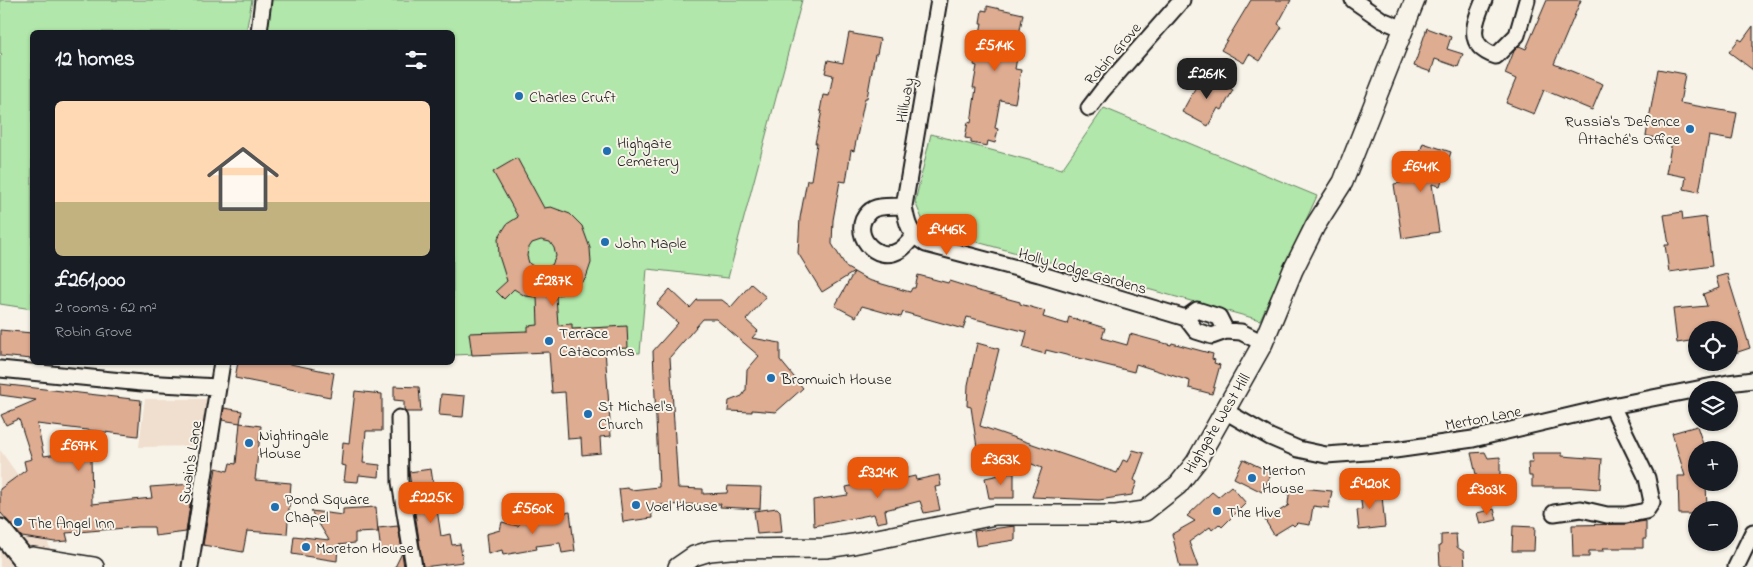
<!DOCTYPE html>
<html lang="en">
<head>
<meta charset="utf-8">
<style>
	:root { --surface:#171b24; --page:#20242c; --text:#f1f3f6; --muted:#9ea1a6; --line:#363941; --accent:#ea580c }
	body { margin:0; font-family:"Indie Flower",sans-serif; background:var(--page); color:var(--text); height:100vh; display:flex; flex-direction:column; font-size:19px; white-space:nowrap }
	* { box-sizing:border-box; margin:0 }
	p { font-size:16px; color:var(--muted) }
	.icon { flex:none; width:28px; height:28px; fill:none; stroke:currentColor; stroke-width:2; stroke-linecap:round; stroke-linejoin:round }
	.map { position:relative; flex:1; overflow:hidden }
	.drawer { position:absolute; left:30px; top:30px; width:425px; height:335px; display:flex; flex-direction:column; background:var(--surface); border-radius:8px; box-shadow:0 1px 4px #0004 }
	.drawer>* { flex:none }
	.controls { position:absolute; left:1688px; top:321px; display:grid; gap:10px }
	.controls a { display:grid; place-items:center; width:50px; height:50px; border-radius:50%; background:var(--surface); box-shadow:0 1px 4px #0004; font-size:25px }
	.price { position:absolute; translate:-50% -42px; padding:0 11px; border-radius:10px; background:var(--accent); color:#fff; font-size:16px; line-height:32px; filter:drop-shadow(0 1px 2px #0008) }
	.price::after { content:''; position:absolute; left:50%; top:30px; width:15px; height:11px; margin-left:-8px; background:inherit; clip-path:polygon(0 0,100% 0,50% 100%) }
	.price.active { background:#222; color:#fff }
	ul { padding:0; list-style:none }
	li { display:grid; align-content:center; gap:10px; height:265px; padding:0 25px }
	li+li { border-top:1px solid var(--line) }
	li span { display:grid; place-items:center; height:155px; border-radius:8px; color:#555 }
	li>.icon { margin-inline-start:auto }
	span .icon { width:90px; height:90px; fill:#fffc; stroke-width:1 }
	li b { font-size:21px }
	h2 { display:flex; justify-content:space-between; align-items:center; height:60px; padding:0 25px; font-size:21px }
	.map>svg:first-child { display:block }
	.built { fill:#f0dece }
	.green { fill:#b1e7aa; stroke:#668263 }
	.building { fill:#deac91; stroke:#1c1c1c; fill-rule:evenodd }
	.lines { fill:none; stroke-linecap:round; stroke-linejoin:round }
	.minor-casing { stroke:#1c1c1c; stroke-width:19 }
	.tertiary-casing { stroke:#1c1c1c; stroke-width:22 }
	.secondary-casing { stroke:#1c1c1c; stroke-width:25 }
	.minor { stroke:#f7f3e8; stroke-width:15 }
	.tertiary { stroke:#f7f3e8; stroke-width:19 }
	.secondary { stroke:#f7f3e8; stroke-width:21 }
	.poi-dot { fill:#1f6fb2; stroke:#f7f3e8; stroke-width:2 }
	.labels { text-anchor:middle; stroke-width:4; stroke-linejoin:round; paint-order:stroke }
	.street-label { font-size:16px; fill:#1c1c1c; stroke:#f7f3e8 }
	.poi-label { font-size:16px; fill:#1c1c1c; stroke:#f7f3e8; text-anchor:start }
</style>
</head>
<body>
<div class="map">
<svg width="1753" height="567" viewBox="0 0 1753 567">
	<rect width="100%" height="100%" fill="#f7f3e8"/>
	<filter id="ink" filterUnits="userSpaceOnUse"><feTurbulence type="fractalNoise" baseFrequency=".02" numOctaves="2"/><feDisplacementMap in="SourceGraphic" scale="10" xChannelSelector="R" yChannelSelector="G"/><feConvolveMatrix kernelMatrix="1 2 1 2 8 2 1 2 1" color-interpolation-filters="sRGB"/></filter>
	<g filter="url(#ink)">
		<path class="built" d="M145,399h63l-8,47 -61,1z
			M0,450l30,42 24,68 40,7h-94z"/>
		<path class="green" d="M0,0h252l-6,32h-214v277l-32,-5v-248l2,-2 -2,-1z
			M269,0h533l-74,278 -81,-9 -7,84 -62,-3 -125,5 -1,-323h-188z
			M1104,108l213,88 -57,124 -334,-92 -11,-26 16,-68 131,35z"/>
		<path class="building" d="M1251,0h40l-13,24 4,3 -22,34 -11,-7 -5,9 -23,-13z
			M1547,0h34l-27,64 49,20 -11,26 -48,-20 -10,24 -28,-11 10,-24 -11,-5 9,-23 5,-5 7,3z
			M987,6l36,8 -4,21h2l-6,34 6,1 -6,33 -15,-3 -5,28 3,1 -3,14 -7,-2 -1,5 -16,-3v-4l-6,-1 3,-16 3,1 5,-35h-3l4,-22 -3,-1 8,-42h-2l2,-13 5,1z
			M1753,26v44l-24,-18 10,-13 3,2z
			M1427,28l24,9 -4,12 16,5 -5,13 -23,-8 -4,13 -17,-6z
			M849,33l31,6 -3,15h-2l-8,44h-2l-11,53 -3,-1 -5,32 -6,-1 -7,39 -1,24 15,24 21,12 42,12 2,-4h3l3,-13 30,8 1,-2 26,8v1l45,12v2l25,7 -2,6 24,7 2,-7 36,11 -3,10 25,7 3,-11 41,11 1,-2 41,11 -1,5 3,1 -1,3 6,2 -8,29 -23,-6 1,-7 -54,-17 -2,8 -88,-22 -1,4 -22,-6 4,-16 -60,-15 -4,12 -60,-17 -2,5 -39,-11 -6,11 -21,-11 19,-34 -32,20 -24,-39 2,-35 7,-38h4l6,-37h-2l7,-32h-2l3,-16 6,1 4,-21 -8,-2 3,-13 15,3z
			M1658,69l27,5 -5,29 57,10 -5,27 -23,-4 -10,56 -15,-3 2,-12 -20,-4 6,-32 -26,-5z
			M1203,74l30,16 -11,20 -4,-2 -10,18 -26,-14z
			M1423,143l28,9 -11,34 -8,-2 7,48 -37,6 -8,-54 16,-3z
			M517,158l27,50 7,-1 19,7 12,12 8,22 1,15 -5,15 -13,12 -17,6 2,29 14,-1v5l55,-3 1,22 -23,1 6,87 -11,1 1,16 -19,2 -1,-17 -13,1 -3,-47 -13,1 -3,-41 -77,3 -3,-22 59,-2v-5l10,-1 -1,-28 -12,-1 -11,-7 -10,10 -8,-8 11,-10 -8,-25 -1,-18 9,-14 11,-7 -25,-45zM541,240l9,2 4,6 2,8 -4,9 -9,4 -9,-2 -5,-4 -2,-7 1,-7 4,-6z
			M1682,212l1,8 23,-3 6,49 -43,6 -4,-27h4l-5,-30z
			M1727,274l23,74 -21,7v-25h-33v10l-19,3 -4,-34 34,-3 -4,-12 16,-6 -3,-11z
			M751,284l15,13 -20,23 12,11 -6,7 28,5v17l23,28 -27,24 -24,-2v2l-24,-1 1,-10 13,-5 4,-6 1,-20 12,-14 -43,-37h-13l-33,38 8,131 25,1v5l24,-1 1,-7 33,1 -1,22 -40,-2 1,-3 -70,1 1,13 -29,4 -4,-33 8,-1 4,2 28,-3 -6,-136 25,-28 -21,-19 13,-15 20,19 7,-8h25l9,7z
			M0,330l32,3v26l-32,-3z
			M977,343l22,6 -19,77 137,47 6,-13 5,2 5,-12 11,3 -10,27 3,2 -5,13 -33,5 -67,-3 10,-29 -28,-11v6l-36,-9 -7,-47 -4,-1 1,-21z
			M238,362h43l53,11 -4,24 -95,-19z
			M0,384l141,16 -3,36 -101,-12 7,32 27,-4 1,6 19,-1 1,47 60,-6 -2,-11 43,-3 -7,48 -31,4 -1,-9h-17l-71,6 2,8 -13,1 -33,-5 -22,-25v-23l26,-19 -2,-9 8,-2 -13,-40 -13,6 -5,-10 35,-15 -36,-5z
			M394,386l25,1 2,25h-15l-2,-2v-9l-10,-1z
			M355,391l27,3v37h-16l-3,32 17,2 -1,12 -20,-2 -1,7 -14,-1 2,-15 -5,-1 2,-23 6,1z
			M441,394l24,2 -2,21 -24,-2z
			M224,408l18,3 -2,12 -18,-3z
			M240,423l21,3 -6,54 36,3 -4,51 -40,-3 -4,21 -40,-7 13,-77 12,3 2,-8 6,1z
			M1697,426l8,24h-9v32h10l1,28h-11v4h-17l-1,-38h7l-13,-43z
			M1485,452l3,6 12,-1v26h-10l-1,-4 -11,4 -7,-30z
			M1532,453h30v3l40,3 -2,30 -29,-2h-39v-11h-3l-1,-13h5z
			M1243,459l29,14 -10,19 -28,-14z
			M431,469l10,67 9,-2 2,11 8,-1 3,18 -40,5 -14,-95z
			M1014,472v26h-25l-4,-20z
			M939,475l2,11 -6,1 5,23 -16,3 -4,-12 -35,9 2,11 -10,2 -3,-9 -60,12 -1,-26 35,-5 -2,-8 46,-10 1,4 22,-5 1,4z
			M1373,485l1,11h8l3,31 -26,3 -2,-20 5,-1 -3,-22z
			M1231,486l15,17 -24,24 -3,-3 -7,6 -2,-3 -21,15 9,25h-18l-8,-33 23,-13 -8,-5 25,-24 6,5z
			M1290,487l42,4 -3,17 -16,-2 -3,19 -13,-2 -3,3 -2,-2 -18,11 -9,-15 24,-15 -1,-1z
			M376,507l2,25 -23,1v10l-17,2 -1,16 -45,-7 2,-18 35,4 -18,-29 32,4v-6z
			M777,508l3,3 2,21 -25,2 -3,-23z
			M1494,509l3,11 -17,4 -3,-11z
			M570,512l5,39 -13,2 -2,-10 -24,3 1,3 -34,6 -1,-5 -14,4 -2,-20 14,-4 2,-8 16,4 6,-9 8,7 4,-6h12l10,-2v-2z
			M1646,521v18h-3v9h-40l1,3h-15v6h-16l-1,-32 54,-1z
			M398,526l4,23 -21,3 -3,-24z
			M1015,526v14l-39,6 -2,-15z
			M1513,526l22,1 -1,24h-22z
			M1456,534l1,13 7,5 1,15h-25l-1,-21 2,-1v-10z
			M402,553l2,14h-9z"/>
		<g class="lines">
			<defs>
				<path id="minor" d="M939,0l-35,206c3,19 5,27 22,38l113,30 147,44 10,13 16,5 14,-5 15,1 22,11
					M1353,0l29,20 22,9
					M1484,0c-10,23 -19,46 12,56l21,-21 10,-35
					M259,32l4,-32
					M1089,108l13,-17 80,-91
					M904,206c-10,1 -27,-2 -35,6 -21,20 7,53 31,38 5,-3 9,-9 14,-14
					M1186,318l11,-8 22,7 7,14
					M0,369l142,14 76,4
					M1225,411l45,26 28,12 28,6 69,-5 78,-11 139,-33 116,-23 25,-3
					M399,418l1,64 14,85
					M1554,513l27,-4 26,6h19l20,-4 6,-9 -5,-24 -35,-72
					M190,567l32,-205
					M1736,567l17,-35"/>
				<path id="tertiary" d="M25,561l8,-4 61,10
					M678,567l16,-11 16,-5 20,-2 96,-1 27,-4 142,-29h121l29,-4 33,-26 18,-23 67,-119 30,-73 22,-44 28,-44 72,-182"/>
				<path id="secondary" d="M0,530l30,37"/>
			</defs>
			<use href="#minor" class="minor-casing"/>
			<use href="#tertiary" class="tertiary-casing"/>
			<use href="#secondary" class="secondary-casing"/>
			<use href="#minor" class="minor"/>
			<use href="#tertiary" class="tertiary"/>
			<use href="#secondary" class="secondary"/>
		</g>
	</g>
	<g class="poi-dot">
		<circle cx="519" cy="96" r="5"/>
		<circle cx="1690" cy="129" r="5"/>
		<circle cx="607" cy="151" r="5"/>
		<circle cx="605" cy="242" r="5"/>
		<circle cx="549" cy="341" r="5"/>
		<circle cx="771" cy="378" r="5"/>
		<circle cx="588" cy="414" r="5"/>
		<circle cx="249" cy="443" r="5"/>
		<circle cx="1252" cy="478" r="5"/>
		<circle cx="636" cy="505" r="5"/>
		<circle cx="275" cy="507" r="5"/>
		<circle cx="1217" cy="511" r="5"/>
		<circle cx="18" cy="522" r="5"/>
		<circle cx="306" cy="547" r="5"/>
	</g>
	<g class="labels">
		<g class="street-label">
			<text transform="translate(1112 53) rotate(-49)" y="6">Robin Grove</text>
			<text transform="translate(904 100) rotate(-80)" y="6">Hillway</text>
			<text transform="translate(1083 270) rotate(16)" y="6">Holly Lodge Gardens</text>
			<text transform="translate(1483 417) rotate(-11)" y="6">Merton Lane</text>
			<text transform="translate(1216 423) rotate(-59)" y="6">Highgate West Hill</text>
			<text transform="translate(189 462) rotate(-81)" y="6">Swain's Lane</text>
		</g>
		<g class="poi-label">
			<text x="529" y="102">Charles Cruft</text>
			<text x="1680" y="126" text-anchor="end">Russia's Defence<tspan x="1680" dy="18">Attaché's Office</tspan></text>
			<text x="617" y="148">Highgate<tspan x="617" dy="18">Cemetery</tspan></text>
			<text x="615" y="248">John Maple</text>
			<text x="559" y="338">Terrace<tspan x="559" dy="18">Catacombs</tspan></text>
			<text x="781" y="384">Bromwich House</text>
			<text x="598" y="411">St Michael's<tspan x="598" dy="18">Church</tspan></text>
			<text x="259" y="440">Nightingale<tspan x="259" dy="18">House</tspan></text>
			<text x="1262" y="475">Merton<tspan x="1262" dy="18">House</tspan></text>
			<text x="285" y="504">Pond Square<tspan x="285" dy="18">Chapel</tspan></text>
			<text x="646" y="511">Voel House</text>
			<text x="1227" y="517">The Hive</text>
			<text x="28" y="528">The Angel Inn</text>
			<text x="316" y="553">Moreton House</text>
		</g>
	</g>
</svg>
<div class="controls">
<a><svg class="icon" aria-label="locate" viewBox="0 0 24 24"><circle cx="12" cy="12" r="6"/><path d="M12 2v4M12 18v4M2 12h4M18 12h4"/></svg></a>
<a><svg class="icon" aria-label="layers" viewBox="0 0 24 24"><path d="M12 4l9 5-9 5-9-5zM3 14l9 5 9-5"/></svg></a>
<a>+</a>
<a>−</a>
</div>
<b class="price" style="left:995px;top:72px">£514K</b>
<b class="price active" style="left:1207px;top:100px">£261K</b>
<b class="price" style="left:1421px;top:193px">£641K</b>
<b class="price" style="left:947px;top:256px">£446K</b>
<b class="price" style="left:553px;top:307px">£287K</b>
<b class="price" style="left:79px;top:472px">£697K</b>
<b class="price" style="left:1001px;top:486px">£363K</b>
<b class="price" style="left:878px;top:499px">£324K</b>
<b class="price" style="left:1370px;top:510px">£420K</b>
<b class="price" style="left:1487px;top:516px">£303K</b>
<b class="price" style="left:431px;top:524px">£225K</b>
<b class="price" style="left:533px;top:535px">£560K</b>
<section class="drawer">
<h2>12 homes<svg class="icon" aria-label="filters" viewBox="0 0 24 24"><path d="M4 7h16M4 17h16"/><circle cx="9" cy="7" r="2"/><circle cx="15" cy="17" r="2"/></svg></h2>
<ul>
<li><span style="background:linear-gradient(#ffd9b3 65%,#c2b280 0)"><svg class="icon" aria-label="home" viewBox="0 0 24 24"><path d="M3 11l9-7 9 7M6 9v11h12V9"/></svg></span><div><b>£261,000</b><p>2 rooms · 62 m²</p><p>Robin Grove</p></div></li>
</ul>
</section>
</div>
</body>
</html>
